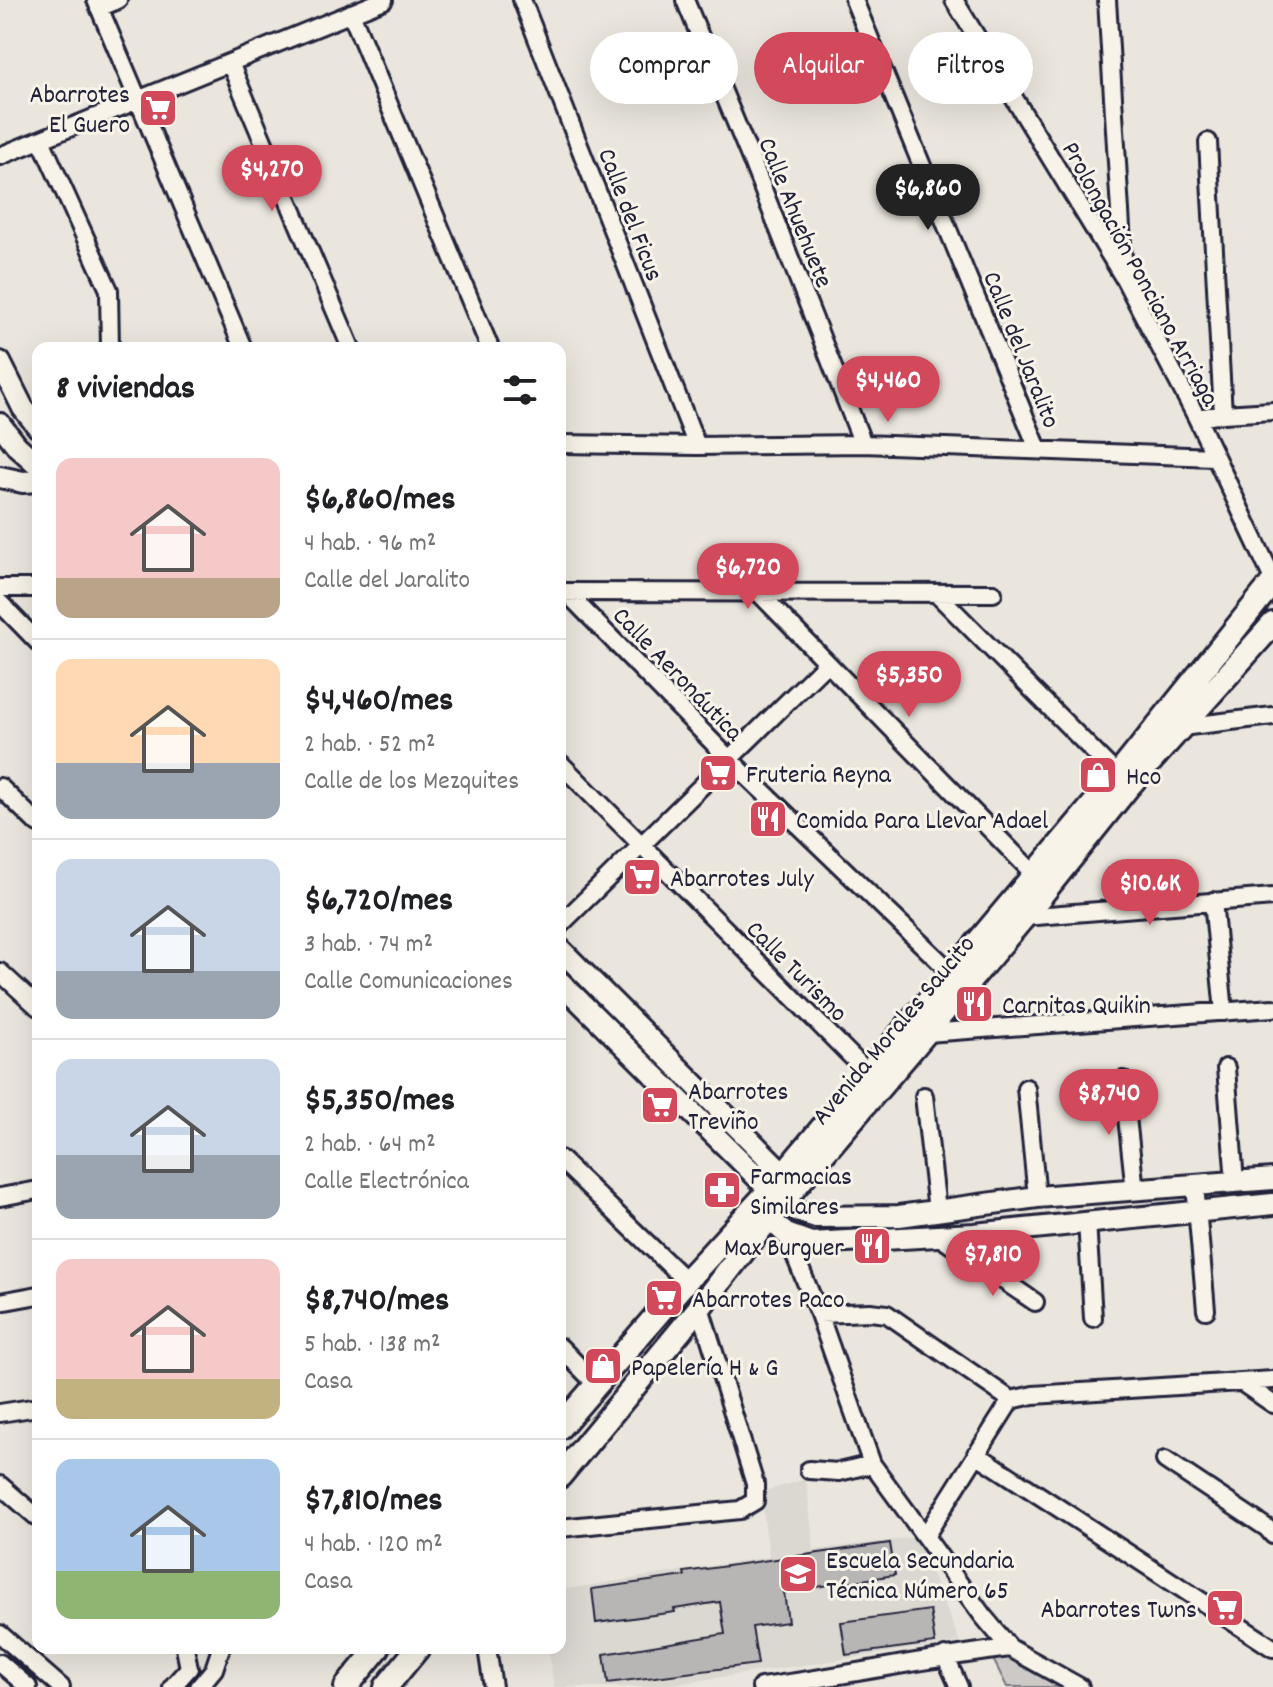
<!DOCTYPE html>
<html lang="es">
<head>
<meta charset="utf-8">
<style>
	:root { --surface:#fff; --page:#f6f6f6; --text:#202124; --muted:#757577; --line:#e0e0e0; --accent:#d1495b }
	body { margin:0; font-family:Dekko,sans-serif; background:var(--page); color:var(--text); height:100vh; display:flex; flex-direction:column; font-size:30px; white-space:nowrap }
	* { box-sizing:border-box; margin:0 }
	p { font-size:26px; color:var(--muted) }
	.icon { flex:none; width:44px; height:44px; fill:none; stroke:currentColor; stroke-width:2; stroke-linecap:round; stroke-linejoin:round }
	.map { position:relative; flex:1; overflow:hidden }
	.sheet { position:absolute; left:32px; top:342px; width:534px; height:1312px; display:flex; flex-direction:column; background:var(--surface); border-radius:16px; box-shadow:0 8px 32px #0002 }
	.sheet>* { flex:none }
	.top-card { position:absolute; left:590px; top:32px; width:562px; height:72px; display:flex; gap:16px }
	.price { position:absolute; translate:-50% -68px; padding:0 18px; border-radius:28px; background:var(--accent); color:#fff; font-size:26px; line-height:52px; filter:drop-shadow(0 2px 4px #0008) }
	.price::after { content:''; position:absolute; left:50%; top:48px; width:24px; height:18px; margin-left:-12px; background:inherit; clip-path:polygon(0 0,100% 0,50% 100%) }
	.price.selected { background:#222; color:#fff }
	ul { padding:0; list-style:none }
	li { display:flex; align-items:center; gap:24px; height:200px; padding:0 24px }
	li+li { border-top:2px solid var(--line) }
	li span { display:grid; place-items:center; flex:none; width:224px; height:160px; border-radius:16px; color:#555 }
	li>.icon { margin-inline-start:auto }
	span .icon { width:96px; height:96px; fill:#fffc; stroke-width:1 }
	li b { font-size:34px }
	h2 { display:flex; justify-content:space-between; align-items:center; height:96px; padding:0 24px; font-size:34px }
	.chip { padding:0 28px; border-radius:36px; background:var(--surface); box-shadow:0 8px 32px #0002; font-size:28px; line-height:72px }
	.chip.selected { background:var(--accent); color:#fff }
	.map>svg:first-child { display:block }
	.built { fill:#dbd8d2 }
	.green { fill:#cdc9c6; stroke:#787680; stroke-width:2 }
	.building { fill:#b8b6b5; stroke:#22223b; stroke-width:2 }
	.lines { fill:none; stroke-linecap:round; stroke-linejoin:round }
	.minor-casing { stroke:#22223b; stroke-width:22 }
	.tertiary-casing { stroke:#22223b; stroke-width:26 }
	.secondary-casing { stroke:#22223b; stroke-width:28 }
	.minor { stroke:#f7f3e8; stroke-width:16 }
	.tertiary { stroke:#f7f3e8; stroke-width:20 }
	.secondary { stroke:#f7f3e8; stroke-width:22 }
	.labels { text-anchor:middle; stroke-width:6; stroke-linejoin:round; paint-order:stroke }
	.poi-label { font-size:26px; fill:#22223b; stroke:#f7f3e8; text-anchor:start }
	.street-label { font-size:26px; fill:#22223b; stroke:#f7f3e8 }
</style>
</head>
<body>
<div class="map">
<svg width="1273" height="1687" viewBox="0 0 1273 1687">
	<rect width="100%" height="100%" fill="#eae6de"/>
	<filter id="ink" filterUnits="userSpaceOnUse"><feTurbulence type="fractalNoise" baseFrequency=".0125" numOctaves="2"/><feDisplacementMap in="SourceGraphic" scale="16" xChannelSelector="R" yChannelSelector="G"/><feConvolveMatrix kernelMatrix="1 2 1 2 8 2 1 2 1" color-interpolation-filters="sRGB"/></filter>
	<g filter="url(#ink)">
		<path class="built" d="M806,1479l8,71 103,-13 43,105 -305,45h-101l-6,-39h12v-58l209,-33 -8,-65z"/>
		<path class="green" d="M1013,1652l55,35h-61l-14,-28z"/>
		<path class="building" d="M890,1543l5,32 -111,17 4,30 -36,5 6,37 -150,19 -4,-29 121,-20 -5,-32 -46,7 1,3 -79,11 -4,-34 93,-13 -1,-4z
			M930,1610l5,33 -89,12 -5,-33z"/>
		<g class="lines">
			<defs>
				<path id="minor" d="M96,0l147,348
					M522,0l175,446
					M685,0l68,164 110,280
					M854,0l184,449
					M954,0l170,278 73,140 76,161
					M1107,0l17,276
					M99,8l19,-8
					M351,13l139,335
					M230,63l121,285
					M41,140l68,150 1,58
					M1208,142l15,272
					M0,156l384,-156
					M1197,418l26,-4 50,-3
					M560,444l137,2 166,-2 351,13
					M0,588h38
					M757,591l277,283
					M562,592l431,1
					M567,593l161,165 230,221
					M936,593l189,190
					M0,603l38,39
					M1181,727l92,-11
					M560,763l308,310
					M0,787l38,37
					M1213,901l11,111
					M1024,917l249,-20
					M560,925l266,-261
					M0,972l38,35
					M927,1033l346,-25
					M1226,1068l9,114
					M1123,1080l12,111
					M1026,1088l11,109
					M924,1096l13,114
					M560,1159l126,122
					M1195,1185l11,125
					M0,1197l38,-7
					M1087,1221l6,97
					M786,1234l33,80 53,150 111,152 27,32 70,39
					M938,1236l97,66
					M0,1302l38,-7
					M819,1314l51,-2 17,2 124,86
					M560,1347l36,37
					M1241,1382l32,22
					M1011,1400l22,-5 240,-15
					M0,1413l38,-6
					M976,1454l297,194
					M1165,1460l102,68 6,7
					M809,1470l30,2 33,-8
					M0,1485l38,33
					M560,1528l180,-18 15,-9v-17l-55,-177
					M926,1535l85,-135
					M0,1634l61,53
					M487,1648l6,39
					M945,1656l14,31
					M0,1663l28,24
					M172,1687l17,-19 -4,-20
					M199,1687l15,-18 7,-21
					M761,1687c83,-11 166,-29 249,-39"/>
				<path id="tertiary" d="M0,362l23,46 15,19
					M0,424l17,22 21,19
					M0,477l23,5 15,-1
					M560,949l224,225 -1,27 15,10 18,6 83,-1 138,-19 236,-18
					M560,982l210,208 -1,28 17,16 25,9 163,-9 299,-30"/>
				<path id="secondary" d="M560,1427l126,-146 84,-91 348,-415 155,-193
					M560,1476l140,-169 69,-89 255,-301 104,-130 145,-163
					M346,1687l32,-39
					M386,1687l32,-39"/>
			</defs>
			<use href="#minor" class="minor-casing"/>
			<use href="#tertiary" class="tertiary-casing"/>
			<use href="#secondary" class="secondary-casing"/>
			<use href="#minor" class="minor"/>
			<use href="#tertiary" class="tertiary"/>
			<use href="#secondary" class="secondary"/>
		</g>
	</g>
	<defs>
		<symbol id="supermarket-square" viewBox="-11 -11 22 22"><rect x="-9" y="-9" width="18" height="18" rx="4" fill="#d1495b" stroke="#f7f3e8"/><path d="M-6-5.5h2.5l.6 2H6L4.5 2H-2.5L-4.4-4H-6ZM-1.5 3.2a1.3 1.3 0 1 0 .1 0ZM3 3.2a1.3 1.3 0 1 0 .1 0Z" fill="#fff"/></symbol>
		<symbol id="shop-square" viewBox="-11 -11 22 22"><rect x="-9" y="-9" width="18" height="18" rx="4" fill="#d1495b" stroke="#f7f3e8"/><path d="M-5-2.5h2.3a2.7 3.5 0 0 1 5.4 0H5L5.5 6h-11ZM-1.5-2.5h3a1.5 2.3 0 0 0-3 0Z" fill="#fff"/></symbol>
		<symbol id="restaurant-square" viewBox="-11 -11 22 22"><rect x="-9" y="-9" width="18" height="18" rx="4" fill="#d1495b" stroke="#f7f3e8"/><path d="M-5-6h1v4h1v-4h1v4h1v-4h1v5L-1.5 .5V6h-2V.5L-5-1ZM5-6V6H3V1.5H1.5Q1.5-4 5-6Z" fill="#fff"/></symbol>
		<symbol id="pharmacy-square" viewBox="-11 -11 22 22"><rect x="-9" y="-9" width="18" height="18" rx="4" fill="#d1495b" stroke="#f7f3e8"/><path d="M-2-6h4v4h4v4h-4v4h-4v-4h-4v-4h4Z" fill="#fff"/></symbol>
		<symbol id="school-square" viewBox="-11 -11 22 22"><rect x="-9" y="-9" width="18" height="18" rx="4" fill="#d1495b" stroke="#f7f3e8"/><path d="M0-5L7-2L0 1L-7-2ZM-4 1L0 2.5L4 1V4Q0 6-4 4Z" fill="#fff"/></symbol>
	</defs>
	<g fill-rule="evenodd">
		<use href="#supermarket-square" x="136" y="86" width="44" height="44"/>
		<use href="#supermarket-square" x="696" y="751" width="44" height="44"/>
		<use href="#shop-square" x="1076" y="753" width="44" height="44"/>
		<use href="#restaurant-square" x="746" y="797" width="44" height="44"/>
		<use href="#supermarket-square" x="620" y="855" width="44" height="44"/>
		<use href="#restaurant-square" x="952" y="982" width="44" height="44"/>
		<use href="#supermarket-square" x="638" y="1083" width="44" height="44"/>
		<use href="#pharmacy-square" x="700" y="1168" width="44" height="44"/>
		<use href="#restaurant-square" x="850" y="1224" width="44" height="44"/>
		<use href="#supermarket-square" x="642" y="1276" width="44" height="44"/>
		<use href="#shop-square" x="581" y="1344" width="44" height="44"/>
		<use href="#school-square" x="776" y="1552" width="44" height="44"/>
		<use href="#supermarket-square" x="1203" y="1586" width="44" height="44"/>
	</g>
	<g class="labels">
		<g class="poi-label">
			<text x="130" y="102" text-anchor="end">Abarrotes<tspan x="130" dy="30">El Guero</tspan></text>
			<text x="746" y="782">Fruteria Reyna</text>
			<text x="1126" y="784">Hco</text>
			<text x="796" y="828">Comida Para Llevar Adael</text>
			<text x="670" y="886">Abarrotes July</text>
			<text x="1002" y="1013">Carnitas Quikin</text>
			<text x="688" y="1099">Abarrotes<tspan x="688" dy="30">Treviño</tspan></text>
			<text x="750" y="1184">Farmacias<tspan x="750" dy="30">Similares</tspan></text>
			<text x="844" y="1255" text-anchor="end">Max Burguer</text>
			<text x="692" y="1307">Abarrotes Paco</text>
			<text x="631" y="1375">Papelería H &amp; G</text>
			<text x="826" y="1568">Escuela Secundaria<tspan x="826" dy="30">Técnica Número 65</tspan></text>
			<text x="1197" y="1617" text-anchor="end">Abarrotes Twns</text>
		</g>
		<g class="street-label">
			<text transform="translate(797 212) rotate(68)" y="9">Calle Ahuehuete</text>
			<text transform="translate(632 214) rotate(69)" y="9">Calle del Ficus</text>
			<text transform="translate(1142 273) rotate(61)" y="9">Prolongación Ponciano Arriaga</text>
			<text transform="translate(1023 349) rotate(68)" y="9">Calle del Jaralito</text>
			<text transform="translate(679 673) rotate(46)" y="9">Calle Aeronáutica</text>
			<text transform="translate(798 970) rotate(45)" y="9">Calle Turismo</text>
			<text transform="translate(892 1029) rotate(-50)" y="9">Avenida Morales Saucito</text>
		</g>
	</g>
</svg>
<b class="price" style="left:272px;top:213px">$4,270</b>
<b class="price selected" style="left:928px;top:232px">$6,860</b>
<b class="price" style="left:888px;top:424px">$4,460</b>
<b class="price" style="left:748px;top:611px">$6,720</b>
<b class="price" style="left:909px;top:719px">$5,350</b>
<b class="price" style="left:1150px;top:927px">$10.6K</b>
<b class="price" style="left:1109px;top:1137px">$8,740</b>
<b class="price" style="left:993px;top:1298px">$7,810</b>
<div class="top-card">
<a class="chip">Comprar</a>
<a class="chip selected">Alquilar</a>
<a class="chip">Filtros</a>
</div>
<section class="sheet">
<h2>8 viviendas<svg class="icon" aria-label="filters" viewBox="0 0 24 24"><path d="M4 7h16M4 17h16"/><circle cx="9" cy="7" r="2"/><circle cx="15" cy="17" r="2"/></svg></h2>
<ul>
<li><span style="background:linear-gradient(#f6c9c9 75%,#b9a48a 0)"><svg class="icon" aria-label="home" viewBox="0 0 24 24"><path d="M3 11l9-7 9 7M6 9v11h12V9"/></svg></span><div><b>$6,860/mes</b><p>4 hab. · 96 m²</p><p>Calle del Jaralito</p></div></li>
<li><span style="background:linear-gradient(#ffd9b3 65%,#9aa5b1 0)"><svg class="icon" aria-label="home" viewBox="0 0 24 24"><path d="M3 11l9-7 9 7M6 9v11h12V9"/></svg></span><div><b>$4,460/mes</b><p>2 hab. · 52 m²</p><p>Calle de los Mezquites</p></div></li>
<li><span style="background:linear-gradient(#c9d6e8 70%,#9aa5b1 0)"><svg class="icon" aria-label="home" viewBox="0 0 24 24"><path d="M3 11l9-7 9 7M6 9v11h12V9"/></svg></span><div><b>$6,720/mes</b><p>3 hab. · 74 m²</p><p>Calle Comunicaciones</p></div></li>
<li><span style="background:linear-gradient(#c9d6e8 60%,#9aa5b1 0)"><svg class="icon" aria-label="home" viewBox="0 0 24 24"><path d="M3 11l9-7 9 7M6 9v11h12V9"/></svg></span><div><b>$5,350/mes</b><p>2 hab. · 64 m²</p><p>Calle Electrónica</p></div></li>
<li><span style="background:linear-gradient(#f6c9c9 75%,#c2b280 0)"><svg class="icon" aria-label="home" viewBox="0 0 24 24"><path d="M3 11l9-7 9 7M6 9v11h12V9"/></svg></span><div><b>$8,740/mes</b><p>5 hab. · 138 m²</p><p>Casa</p></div></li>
<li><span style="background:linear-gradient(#a9c7e8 70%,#8fb573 0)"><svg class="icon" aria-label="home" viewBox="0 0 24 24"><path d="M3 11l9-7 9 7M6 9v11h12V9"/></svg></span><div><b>$7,810/mes</b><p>4 hab. · 120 m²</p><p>Casa</p></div></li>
</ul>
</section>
</div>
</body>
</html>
